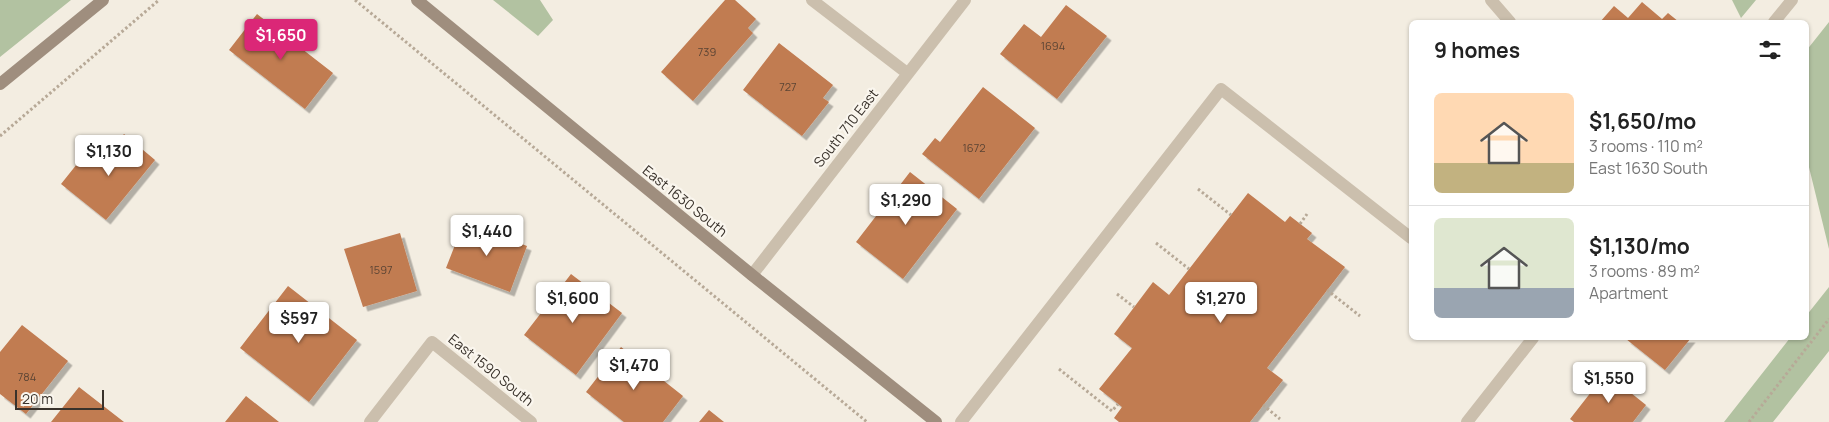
<!DOCTYPE html>
<html lang="en">
<head>
<meta charset="utf-8">
<style>
	:root { --surface:#fff; --page:#f6f6f6; --text:#222; --muted:#767676; --line:#e0e0e0; --accent:#db2777 }
	body { margin:0; font-family:Manrope,sans-serif; background:var(--page); color:var(--text); height:100vh; display:flex; flex-direction:column; font-size:19px; white-space:nowrap }
	* { box-sizing:border-box; margin:0 }
	p { font-size:16px; color:var(--muted) }
	.icon { flex:none; width:28px; height:28px; fill:none; stroke:currentColor; stroke-width:2; stroke-linecap:round; stroke-linejoin:round }
	.map { position:relative; flex:1; overflow:hidden }
	.sheet { position:absolute; left:1409px; top:20px; width:400px; height:320px; display:flex; flex-direction:column; background:var(--surface); border-radius:8px; box-shadow:0 1px 4px #0004 }
	.sheet>* { flex:none }
	.scale { position:absolute; left:15px; bottom:12px; width:89px; box-sizing:border-box; padding-left:5px; border:2px solid #39322b; border-top:0; font-size:14px; line-height:18px; white-space:nowrap; color:#39322b; -webkit-text-stroke:4px #faf6ee; paint-order:stroke }
	.price { position:absolute; translate:-50% -42px; padding:0 11px; border-radius:5px; background:#fff; color:#222; font-size:16px; line-height:32px; filter:drop-shadow(0 1px 2px #0008) }
	.price::after { content:''; position:absolute; left:50%; top:30px; width:15px; height:11px; margin-left:-8px; background:inherit; clip-path:polygon(0 0,100% 0,50% 100%) }
	.price.selected { background:var(--accent); color:#fff }
	ul { padding:0; list-style:none }
	li { display:flex; align-items:center; gap:15px; height:125px; padding:0 25px }
	li+li { border-top:1px solid var(--line) }
	li span { display:grid; place-items:center; flex:none; width:140px; height:100px; border-radius:8px; color:#555 }
	li>.icon { margin-inline-start:auto }
	span .icon { width:60px; height:60px; fill:#fffc; stroke-width:1 }
	li b { font-size:21px }
	h2 { display:flex; justify-content:space-between; align-items:center; height:60px; padding:0 25px; font-size:21px }
	.map>svg:first-child { display:block }
	.green { fill:#b2c2a1 }
	.building { fill:#c17b51; filter:url(#shadow) }
	.lines { fill:none; stroke-linecap:round; stroke-linejoin:round }
	.path { stroke:#b7a997; stroke-width:3; stroke-dasharray:2.5 2.5; stroke-linecap:butt }
	.lane { stroke:#cbbfad; stroke-width:12 }
	.street { stroke:#cbbfad; stroke-width:12 }
	.secondary { stroke:#9f8e7e; stroke-width:12 }
	.labels { text-anchor:middle; stroke-width:4.5; stroke-linejoin:round; paint-order:stroke }
	.number-label { font-size:11px; fill:#5b4434 }
	.street-label { font-size:14px; fill:#39322b; stroke:#faf6ee }
</style>
</head>
<body>
<div class="map">
<svg width="1829" height="422" viewBox="0 0 1829 422">
	<defs>
		<filter id="shadow"><feDropShadow dx="4.5" dy="4.5" stdDeviation="0" flood-color="#0004"/></filter>
	</defs>
	<rect width="100%" height="100%" fill="#f3ede1"/>
	<path class="green" d="M0,0h71l-71,57z
		M493,0h47l13,20 -15,16z
		M1732,0h24l-15,18z
		M1829,22v227l-23,-94v-104z
		M1829,287v64l-56,71h-49l66,-84h16v-22z"/>
	<path class="building" d="M725,0h10l21,19 -8,9 5,5 -60,68 -32,-29z
		M1642,2l20,17 6,-6 11,9h-79l14,-16 14,12z
		M1066,5l41,31 -50,63 -57,-45 24,-30 17,13z
		M257,14l76,59 -28,36 -76,-59z
		M779,43l54,42 -10,13 6,4 -27,34 -59,-46z
		M983,87l52,41 -56,71 -57,-45 13,-16 5,4z
		M124,134l31,26 -49,60 -45,-36 24,-30 14,11z
		M910,172l47,37 -54,70 -47,-37z
		M1248,193l37,29 5,-6 22,17 -5,6 38,28 -78,101 16,12 -33,42h-131l-5,-4 8,-11 -23,-18 33,-41 -18,-14 39,-52 16,13z
		M464,222l63,24 -17,46 -64,-24z
		M400,233l17,58 -54,16 -19,-58z
		M571,274l51,39 -46,62 -52,-40z
		M288,286l69,54 -48,62 -69,-54z
		M22,325l46,36 -42,53 -26,-20v-42z
		M1628,338h63l-26,32 -39,-31z
		M621,347l62,49 -20,26h-39l-38,-30z
		M1606,373l40,32 -13,17h-59l-4,-3z
		M79,387l45,35h-73z
		M246,396l33,26h-54z
		M709,410l15,12h-25z"/>
	<g class="lines">
		<path class="path" d="M355,0l512,422
			M0,136l159,-136
			M1198,189l33,26
			M1300,224l7,-10
			M1156,243l33,26
			M1327,290l33,26
			M1117,294l17,13
			M1059,369l53,42 6,-7
			M1263,405l17,14
			M1749,422l80,-103"/>
		<path class="lane" d="M961,422l260,-333 190,149"/>
		<path class="street" d="M812,0l95,73
			M1491,0l19,22
			M1774,22l18,-22
			M752,275l213,-275
			M370,422l62,-80 99,80
			M1467,422l66,-84"/>
		<path class="secondary" d="M417,0l335,275 184,147
			M0,84l103,-84"/>
	</g>
	<g class="labels">
		<g class="number-label">
			<text x="1053" y="50">1694</text>
			<text x="707" y="56">739</text>
			<text x="788" y="91">727</text>
			<text x="974" y="152">1672</text>
			<text x="381" y="274">1597</text>
			<text x="27" y="381">784</text>
		</g>
		<g class="street-label">
			<text transform="translate(846 128) rotate(-52)" y="5">South 710 East</text>
			<text transform="translate(685 201) rotate(39)" y="5">East 1630 South</text>
			<text transform="translate(491 370) rotate(39)" y="5">East 1590 South</text>
		</g>
	</g>
</svg>
<div class="scale">20 m</div>
<b class="price selected" style="left:281px;top:61px">$1,650</b>
<b class="price" style="left:109px;top:177px">$1,130</b>
<b class="price" style="left:906px;top:226px">$1,290</b>
<b class="price" style="left:487px;top:257px">$1,440</b>
<b class="price" style="left:573px;top:324px">$1,600</b>
<b class="price" style="left:1221px;top:324px">$1,270</b>
<b class="price" style="left:299px;top:344px">$597</b>
<b class="price" style="left:634px;top:391px">$1,470</b>
<b class="price" style="left:1609px;top:404px">$1,550</b>
<section class="sheet">
<h2>9 homes<svg class="icon" aria-label="filters" viewBox="0 0 24 24"><path d="M4 7h16M4 17h16"/><circle cx="9" cy="7" r="2"/><circle cx="15" cy="17" r="2"/></svg></h2>
<ul>
<li><span style="background:linear-gradient(#ffd9b3 70%,#c2b280 0)"><svg class="icon" aria-label="home" viewBox="0 0 24 24"><path d="M3 11l9-7 9 7M6 9v11h12V9"/></svg></span><div><b>$1,650/mo</b><p>3 rooms · 110 m²</p><p>East 1630 South</p></div></li>
<li><span style="background:linear-gradient(#dfe7d0 70%,#9aa5b1 0)"><svg class="icon" aria-label="home" viewBox="0 0 24 24"><path d="M3 11l9-7 9 7M6 9v11h12V9"/></svg></span><div><b>$1,130/mo</b><p>3 rooms · 89 m²</p><p>Apartment</p></div></li>
</ul>
</section>
</div>
</body>
</html>
